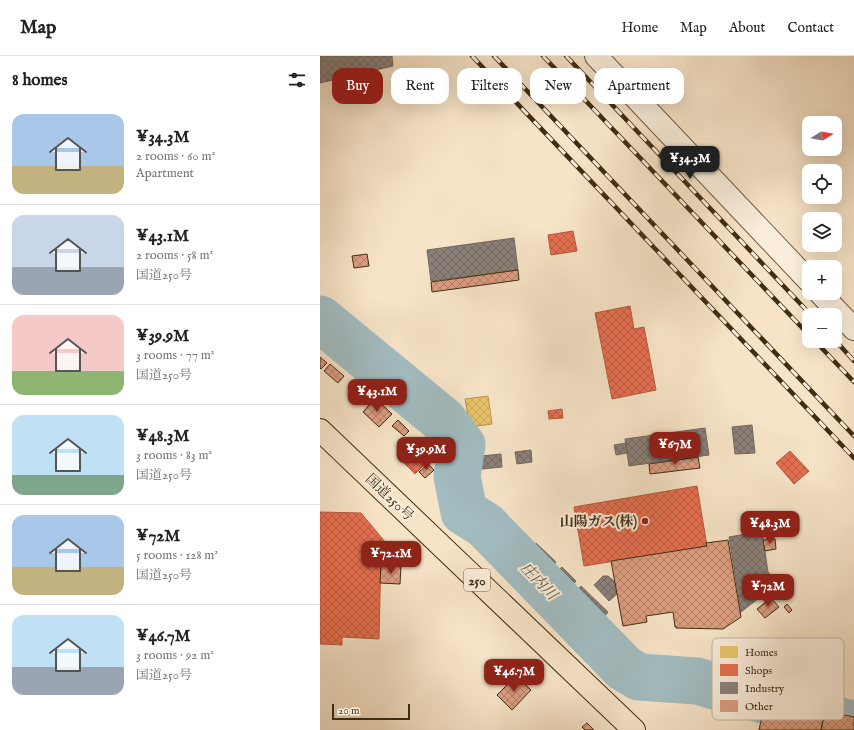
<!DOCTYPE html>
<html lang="en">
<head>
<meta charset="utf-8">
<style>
	:root { --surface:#fff; --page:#f2f2f2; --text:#222; --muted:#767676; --line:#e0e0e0; --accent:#8f2418 }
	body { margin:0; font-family:"IM FELL English","Noto Serif JP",serif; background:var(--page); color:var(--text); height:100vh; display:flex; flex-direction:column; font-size:15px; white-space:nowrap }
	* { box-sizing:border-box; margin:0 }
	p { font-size:13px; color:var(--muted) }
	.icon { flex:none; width:22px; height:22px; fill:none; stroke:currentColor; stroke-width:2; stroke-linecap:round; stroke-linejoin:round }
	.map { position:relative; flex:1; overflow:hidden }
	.details { display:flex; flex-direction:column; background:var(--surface); width:320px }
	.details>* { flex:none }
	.top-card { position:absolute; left:12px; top:12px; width:380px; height:36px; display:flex; gap:8px }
	.needle { width:26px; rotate:79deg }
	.tools { position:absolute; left:482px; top:60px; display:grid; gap:8px }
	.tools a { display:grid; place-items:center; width:40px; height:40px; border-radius:8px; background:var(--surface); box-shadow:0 4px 16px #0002; font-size:20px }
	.scale { position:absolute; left:12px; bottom:10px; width:78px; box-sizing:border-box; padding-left:4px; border:2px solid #412d11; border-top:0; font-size:11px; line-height:14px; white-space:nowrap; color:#412d11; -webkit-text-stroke:3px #faeddb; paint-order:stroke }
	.price { position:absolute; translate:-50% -34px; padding:0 9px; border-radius:8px; background:var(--accent); color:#fff; font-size:13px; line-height:26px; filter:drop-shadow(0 1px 2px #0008) }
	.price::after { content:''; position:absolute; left:50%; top:24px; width:12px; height:9px; margin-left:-6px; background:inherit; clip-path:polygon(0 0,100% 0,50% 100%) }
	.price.active { background:#222; color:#fff }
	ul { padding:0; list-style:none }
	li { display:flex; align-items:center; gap:12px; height:100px; padding:0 12px }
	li+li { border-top:1px solid var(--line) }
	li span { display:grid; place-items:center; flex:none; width:112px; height:80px; border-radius:12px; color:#555 }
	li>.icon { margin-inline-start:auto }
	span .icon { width:48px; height:48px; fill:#fffc; stroke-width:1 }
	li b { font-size:17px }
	h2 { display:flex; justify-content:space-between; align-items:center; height:48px; padding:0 12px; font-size:17px }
	.chip { padding:0 14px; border-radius:12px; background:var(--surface); box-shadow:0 4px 16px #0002; font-size:14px; line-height:36px }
	.chip.active { background:var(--accent); color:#fff }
	header { display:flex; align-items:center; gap:24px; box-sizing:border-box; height:56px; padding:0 20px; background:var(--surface); border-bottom:1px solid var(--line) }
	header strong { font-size:19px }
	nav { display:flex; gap:22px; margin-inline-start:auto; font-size:14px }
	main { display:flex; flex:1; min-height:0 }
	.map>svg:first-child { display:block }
	.homes { fill:url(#homes-cross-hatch); stroke:#b7974f }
	.shops { fill:url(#shops-cross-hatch); stroke:#b55b3e }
	.industry { fill:url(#industry-cross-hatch); stroke:#74685c }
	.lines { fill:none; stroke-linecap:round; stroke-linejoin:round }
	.river { stroke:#a2bcc1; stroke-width:47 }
	.building { fill:url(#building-cross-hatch); stroke:#412d11 }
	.minor-casing { stroke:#6e5b3f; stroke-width:24 }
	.highway-casing { stroke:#412d11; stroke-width:24 }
	.minor { stroke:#faeddb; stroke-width:22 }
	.highway { stroke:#f7e4c8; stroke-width:22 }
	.rail-casing { stroke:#412d11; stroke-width:4.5 }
	.rail { stroke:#faeddb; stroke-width:3; stroke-dasharray:9; stroke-linecap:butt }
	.poi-dot { fill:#8f2418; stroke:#faeddb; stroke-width:1.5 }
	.labels { text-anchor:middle; stroke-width:4; stroke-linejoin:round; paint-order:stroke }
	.shield { fill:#faeddb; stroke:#78674e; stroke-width:1 }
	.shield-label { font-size:13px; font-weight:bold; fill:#412d11 }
	.street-label { font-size:14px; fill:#412d11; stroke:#faeddb }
	.poi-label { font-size:14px; font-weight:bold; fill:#412d11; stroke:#faeddb; text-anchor:end }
	.water-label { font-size:15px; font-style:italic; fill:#59513d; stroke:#faeddb }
	.key { fill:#faeddb; stroke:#c2b39e; stroke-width:1 }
	.key-label { font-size:11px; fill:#412d11 }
</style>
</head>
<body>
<header>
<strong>Map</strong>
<nav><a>Home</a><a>Map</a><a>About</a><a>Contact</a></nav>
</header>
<main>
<section class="details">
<h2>8 homes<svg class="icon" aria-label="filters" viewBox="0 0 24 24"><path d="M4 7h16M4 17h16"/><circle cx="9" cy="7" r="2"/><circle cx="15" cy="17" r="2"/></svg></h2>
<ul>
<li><span style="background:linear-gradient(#a9c7e8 65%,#c2b280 0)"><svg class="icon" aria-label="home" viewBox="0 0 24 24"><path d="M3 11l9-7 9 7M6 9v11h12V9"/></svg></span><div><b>¥34.3M</b><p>2 rooms · 60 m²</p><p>Apartment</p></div></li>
<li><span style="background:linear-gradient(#c9d6e8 65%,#9aa5b1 0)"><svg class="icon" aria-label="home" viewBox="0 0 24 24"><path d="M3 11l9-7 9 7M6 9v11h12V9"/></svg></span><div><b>¥43.1M</b><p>2 rooms · 58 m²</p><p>国道250号</p></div></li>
<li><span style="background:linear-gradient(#f6c9c9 70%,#8fb573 0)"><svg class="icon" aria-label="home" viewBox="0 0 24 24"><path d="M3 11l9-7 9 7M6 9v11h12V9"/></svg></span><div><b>¥39.9M</b><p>3 rooms · 77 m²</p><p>国道250号</p></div></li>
<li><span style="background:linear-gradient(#bfe0f5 75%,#7fa58c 0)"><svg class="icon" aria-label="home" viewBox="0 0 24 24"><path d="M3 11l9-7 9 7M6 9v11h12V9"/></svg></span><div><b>¥48.3M</b><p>3 rooms · 83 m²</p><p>国道250号</p></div></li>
<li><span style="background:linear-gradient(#a9c7e8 65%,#c2b280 0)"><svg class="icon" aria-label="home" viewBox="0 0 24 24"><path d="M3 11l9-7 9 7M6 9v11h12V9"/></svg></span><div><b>¥72M</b><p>5 rooms · 128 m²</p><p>国道250号</p></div></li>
<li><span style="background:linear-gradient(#bfe0f5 65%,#9aa5b1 0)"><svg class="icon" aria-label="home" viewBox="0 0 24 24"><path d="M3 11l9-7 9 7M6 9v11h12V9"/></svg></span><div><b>¥46.7M</b><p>3 rooms · 92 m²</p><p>国道250号</p></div></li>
</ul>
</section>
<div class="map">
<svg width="534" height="674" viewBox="0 0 534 674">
	<defs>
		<pattern id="homes-cross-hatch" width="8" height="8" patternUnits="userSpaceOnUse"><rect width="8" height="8" fill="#e9c46a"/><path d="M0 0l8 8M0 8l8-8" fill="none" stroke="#c9a95b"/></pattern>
		<pattern id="shops-cross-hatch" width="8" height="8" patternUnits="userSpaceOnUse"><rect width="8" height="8" fill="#e76f51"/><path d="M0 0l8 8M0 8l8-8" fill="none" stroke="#bd5c42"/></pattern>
		<pattern id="industry-cross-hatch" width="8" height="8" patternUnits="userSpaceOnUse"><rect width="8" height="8" fill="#8a817c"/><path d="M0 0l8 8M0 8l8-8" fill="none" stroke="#726a64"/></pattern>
		<pattern id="building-cross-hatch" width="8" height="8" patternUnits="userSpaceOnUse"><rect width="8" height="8" fill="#dd9e82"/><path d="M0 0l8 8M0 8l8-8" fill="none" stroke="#b58169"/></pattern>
	</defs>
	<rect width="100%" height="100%" fill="#f7e4c8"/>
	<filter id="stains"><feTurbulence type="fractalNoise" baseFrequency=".005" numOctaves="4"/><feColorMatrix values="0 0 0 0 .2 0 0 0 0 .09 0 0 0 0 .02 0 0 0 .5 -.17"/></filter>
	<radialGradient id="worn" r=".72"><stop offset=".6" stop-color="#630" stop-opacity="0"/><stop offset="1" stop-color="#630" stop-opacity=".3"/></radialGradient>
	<path class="homes" d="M168,340l4,28 -22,3 -5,-28z"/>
	<path class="shops" d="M253,175l4,20 -26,4 -3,-20z
		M310,250l4,23 10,-2 12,63 -44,9 -17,-86z
		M242,353l1,9 -14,1 -1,-8z
		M97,386l15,15 -17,17 -15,-15z
		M470,395l19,20 -15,13 -18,-21z
		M377,430l10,60 -123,20 -10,-59z
		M0,456l41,1 25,30v7l-5,1 -2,88 -37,-2v8l-22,-1z"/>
	<path class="industry" d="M0,0h72l1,10 -73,17z
		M194,182l4,32 -87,11 -4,-31z
		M432,369l3,28 -20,1 -3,-27z
		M385,372l4,27 -80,11 -4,-27z
		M306,387l1,10 -11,2 -2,-10z
		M211,394l1,12 -15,2 -2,-12z
		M181,398l1,13 -30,3 -1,-13z
		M442,475l6,41 10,11 -37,29 -12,-75z
		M216,487l20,19 -6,7 -21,-20z
		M242,511l14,14 -6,7 -16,-14z
		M283,520h5l6,5 3,13 -8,7 -15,-16z
		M261,530l27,26 -5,7 -28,-26z
		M331,602l9,1v8h-10z"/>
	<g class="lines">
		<path class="river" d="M0,263l124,102 18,24 -5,31 7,36 21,13 139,143 15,9 58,4 129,37 28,6"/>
	</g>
	<path class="building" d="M47,198l2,12 -15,2 -2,-12z
		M198,214l1,10 -87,12 -1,-10z
		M0,301l7,6 -6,6 -1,-1z
		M10,308l14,12 -6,7 -14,-12z
		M55,342l17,16 -13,13 -16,-15z
		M78,364l11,11 -5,5 -12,-10z
		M378,401l2,11 -50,6 -1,-10z
		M108,408l6,6 -9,8 -6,-6z
		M455,483l1,10 -11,2 -2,-11z
		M408,484l13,77 -18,12 -47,-1v-2l-1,1 -2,-15 -27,4 1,6 -24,4 -12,-65 96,-15 -1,-3z
		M61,510h20l-1,18 -20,-1z
		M451,542l8,9 -14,11 -8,-9z
		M467,548l5,6 -3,3 -5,-6z
		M196,620l15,14 -19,20 -15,-15z
		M446,642l59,13 -4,19h-62z
		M505,655l29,6v13h-33z
		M267,667l7,7h-9l-3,-3z"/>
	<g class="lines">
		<defs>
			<path id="minor" d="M276,0l213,225
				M500,237l34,36"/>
			<path id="highway" d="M0,374l314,300"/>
		</defs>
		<use href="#minor" class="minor-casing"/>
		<use href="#highway" class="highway-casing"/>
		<use href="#minor" class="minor"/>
		<use href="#highway" class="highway"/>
		<defs>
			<path id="rail" d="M152,0l382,402
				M174,0l360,380
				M223,0l266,279
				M246,0l245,259
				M515,284l19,21
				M495,285l39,41"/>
		</defs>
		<use href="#rail" class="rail-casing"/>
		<use href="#rail" class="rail"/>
	</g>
	<circle class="poi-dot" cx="325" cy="465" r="4"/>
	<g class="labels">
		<rect class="shield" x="144" y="513" width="26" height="22" rx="3"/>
		<g class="shield-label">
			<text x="157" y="529">250</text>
		</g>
		<g class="street-label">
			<text transform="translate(70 441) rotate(44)" y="5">国道250号</text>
		</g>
		<g class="poi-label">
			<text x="317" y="470">山陽ガス(株)</text>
		</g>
		<g class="water-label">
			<text transform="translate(219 525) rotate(46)" y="5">庄内川</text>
		</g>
	</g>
	<rect x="392" y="582" width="132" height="82" rx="6" class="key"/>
	<rect x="400" y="590" width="18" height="12" fill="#e9c46a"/>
	<rect x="400" y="608" width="18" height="12" fill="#e76f51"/>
	<rect x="400" y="626" width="18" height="12" fill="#8a817c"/>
	<rect x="400" y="644" width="18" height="12" fill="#dd9e82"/>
	<g class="key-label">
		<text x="425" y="600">Homes</text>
		<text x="425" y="618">Shops</text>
		<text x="425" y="636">Industry</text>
		<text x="425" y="654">Other</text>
	</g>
	<rect width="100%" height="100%" filter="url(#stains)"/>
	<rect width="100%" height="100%" fill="url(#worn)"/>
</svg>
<div class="tools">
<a><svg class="needle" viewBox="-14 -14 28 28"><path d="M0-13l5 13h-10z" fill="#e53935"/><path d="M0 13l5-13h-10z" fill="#767676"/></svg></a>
<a><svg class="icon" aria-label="locate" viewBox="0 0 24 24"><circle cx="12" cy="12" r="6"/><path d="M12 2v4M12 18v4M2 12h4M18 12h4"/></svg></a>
<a><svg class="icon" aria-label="layers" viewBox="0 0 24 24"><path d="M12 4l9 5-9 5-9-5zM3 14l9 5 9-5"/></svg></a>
<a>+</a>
<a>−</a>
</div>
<div class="scale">20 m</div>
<b class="price active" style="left:370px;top:124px">¥34.3M</b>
<b class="price" style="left:57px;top:357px">¥43.1M</b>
<b class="price" style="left:355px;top:410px">¥67M</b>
<b class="price" style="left:106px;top:415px">¥39.9M</b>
<b class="price" style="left:450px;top:489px">¥48.3M</b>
<b class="price" style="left:71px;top:519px">¥72.1M</b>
<b class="price" style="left:448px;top:552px">¥72M</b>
<b class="price" style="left:194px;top:637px">¥46.7M</b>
<div class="top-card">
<a class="chip active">Buy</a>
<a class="chip">Rent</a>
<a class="chip">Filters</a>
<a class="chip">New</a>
<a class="chip">Apartment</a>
</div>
</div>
</main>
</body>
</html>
